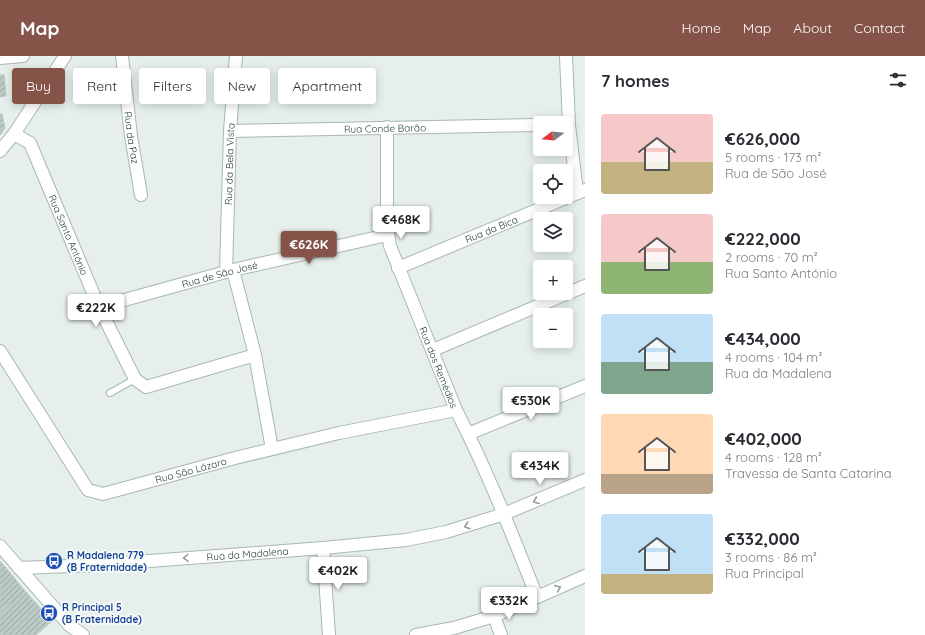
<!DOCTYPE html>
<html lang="en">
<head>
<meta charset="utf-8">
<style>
	:root { --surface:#fff; --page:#f7f7f7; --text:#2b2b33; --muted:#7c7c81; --accent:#855347 }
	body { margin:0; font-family:Quicksand,sans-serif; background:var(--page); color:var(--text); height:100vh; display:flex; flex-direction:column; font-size:15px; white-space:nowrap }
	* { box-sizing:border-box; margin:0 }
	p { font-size:13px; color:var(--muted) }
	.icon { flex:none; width:22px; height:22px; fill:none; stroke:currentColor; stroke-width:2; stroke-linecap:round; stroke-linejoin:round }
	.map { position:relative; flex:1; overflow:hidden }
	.details { display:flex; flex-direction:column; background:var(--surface); width:340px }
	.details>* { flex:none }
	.top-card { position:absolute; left:12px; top:12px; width:380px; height:36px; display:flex; gap:8px }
	.needle { width:26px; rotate:254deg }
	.controls { position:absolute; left:533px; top:60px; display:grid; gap:8px }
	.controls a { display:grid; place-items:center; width:40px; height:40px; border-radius:4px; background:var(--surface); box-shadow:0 2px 10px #0003; font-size:20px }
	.price { position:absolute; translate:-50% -34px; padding:0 9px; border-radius:4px; background:#fff; color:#222; font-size:13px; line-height:26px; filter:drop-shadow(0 1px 2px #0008) }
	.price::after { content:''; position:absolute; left:50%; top:24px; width:12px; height:9px; margin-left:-6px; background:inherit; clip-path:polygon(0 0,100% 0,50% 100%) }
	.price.current { background:var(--accent); color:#fff }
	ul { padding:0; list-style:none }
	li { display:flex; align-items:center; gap:12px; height:100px; padding:0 16px }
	li span { display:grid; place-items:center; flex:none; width:112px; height:80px; border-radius:4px; color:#555 }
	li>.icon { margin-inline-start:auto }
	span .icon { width:48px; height:48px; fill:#fffc; stroke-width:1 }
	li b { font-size:17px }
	h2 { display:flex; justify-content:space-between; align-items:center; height:48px; padding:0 16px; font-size:17px }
	.tag { padding:0 14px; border-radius:4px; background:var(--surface); box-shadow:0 2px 10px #0003; font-size:14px; line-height:36px }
	.tag.current { background:var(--accent); color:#fff }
	header { display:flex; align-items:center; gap:24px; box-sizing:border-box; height:56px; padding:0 20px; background:var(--accent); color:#fff }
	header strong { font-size:19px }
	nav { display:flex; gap:22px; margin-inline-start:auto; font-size:14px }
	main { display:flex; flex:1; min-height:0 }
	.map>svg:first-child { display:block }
	.building { fill:url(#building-hatch); stroke:#b8c9c2 }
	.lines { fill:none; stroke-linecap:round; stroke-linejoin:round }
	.service-casing { stroke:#a8b8b2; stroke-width:8 }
	.minor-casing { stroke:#a8b8b2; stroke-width:14 }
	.service { stroke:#fff; stroke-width:6 }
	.minor { stroke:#fff; stroke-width:12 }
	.oneway { stroke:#92a09c }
	.labels { text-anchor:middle; stroke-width:3.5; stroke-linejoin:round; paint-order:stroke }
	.street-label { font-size:10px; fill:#24423a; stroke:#f7fbf9 }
	.transit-label { font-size:10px; font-weight:bold; fill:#164399; stroke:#f7fbf9; text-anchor:start }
</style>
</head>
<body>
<header>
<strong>Map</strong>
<nav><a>Home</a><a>Map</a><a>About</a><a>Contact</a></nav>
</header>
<main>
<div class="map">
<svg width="585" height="579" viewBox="0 0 585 579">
	<defs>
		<pattern id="building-hatch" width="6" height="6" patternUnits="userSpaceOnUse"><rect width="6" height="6" fill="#bbcac4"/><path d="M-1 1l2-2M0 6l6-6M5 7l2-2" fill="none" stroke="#98a6a0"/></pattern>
	</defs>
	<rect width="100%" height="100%" fill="#e6efeb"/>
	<path class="building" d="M29,13l3,22 -18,3 -2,-22z
		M0,19h4l2,21 -6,1z
		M0,58h2l3,14 -5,7z
		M0,505l25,30 -25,23z
		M25,535l27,30 -16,14h-36v-21z"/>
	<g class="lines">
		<defs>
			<path id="service" d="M110,337l25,-14"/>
			<g id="minor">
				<path id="s1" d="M122,0l9,80 10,59"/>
				<path d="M566,0l3,69 8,68"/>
				<path d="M0,2l23,-2"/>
				<path id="s2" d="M387,71v100l3,19 66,164c31,60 56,124 81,187"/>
				<path id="s3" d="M230,75l310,-6"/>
				<path id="s4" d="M14,78l16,9 69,164 36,72 11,8 109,-32"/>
				<path d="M0,95l14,-17 51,-78"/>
				<path id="s5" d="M398,212l187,-78"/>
				<path d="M233,214l22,85 17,94"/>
				<path id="s6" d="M226,216l4,-141 6,-75"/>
				<path id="s7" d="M99,251l134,-37 154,-35"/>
				<path d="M433,294l152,-64"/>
				<path id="s8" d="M0,295l88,139 15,4 132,-36 104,-25 117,-23"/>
				<path d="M468,378l117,-48"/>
				<path d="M0,490l69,79 14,10"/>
				<path d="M323,492l6,87"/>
				<path id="s9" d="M19,512l77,-3 227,-17 83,-8 40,-8 58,-18 81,-34"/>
				<path d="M494,560l7,19"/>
				<path d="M416,579l38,-7 40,-12 91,-40"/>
			</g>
		</defs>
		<use href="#service" class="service-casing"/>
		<use href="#minor" class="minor-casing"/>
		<use href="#service" class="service"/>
		<use href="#minor" class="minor"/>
	</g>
	<defs><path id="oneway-chevron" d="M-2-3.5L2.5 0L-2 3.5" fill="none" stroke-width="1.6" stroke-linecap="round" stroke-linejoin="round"/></defs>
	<g class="oneway">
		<use href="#oneway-chevron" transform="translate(536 445) rotate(157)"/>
		<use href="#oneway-chevron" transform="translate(467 470) rotate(162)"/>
		<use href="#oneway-chevron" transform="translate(186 502) rotate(176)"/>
		<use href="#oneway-chevron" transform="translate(558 532) rotate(-24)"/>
	</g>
	<defs>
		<symbol id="bus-disc" viewBox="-11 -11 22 22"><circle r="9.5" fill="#1a4fb4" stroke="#f7fbf9"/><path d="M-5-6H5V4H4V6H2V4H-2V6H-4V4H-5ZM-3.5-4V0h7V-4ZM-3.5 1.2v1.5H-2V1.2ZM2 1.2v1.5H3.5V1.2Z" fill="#fff"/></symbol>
	</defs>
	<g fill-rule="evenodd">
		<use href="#bus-disc" x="44" y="495" width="20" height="20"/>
		<use href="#bus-disc" x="39" y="547" width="20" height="20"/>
	</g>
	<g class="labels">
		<g class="street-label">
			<text dy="4" stroke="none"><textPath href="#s3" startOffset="155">Rua Conde Barão</textPath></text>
			<text dy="4" stroke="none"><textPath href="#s1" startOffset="82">Rua da Paz</textPath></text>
			<text dy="4" stroke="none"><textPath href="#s6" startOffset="108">Rua da Bela Vista</textPath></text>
			<text dy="4" stroke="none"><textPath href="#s5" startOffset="101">Rua da Bica</textPath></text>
			<text dy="4" stroke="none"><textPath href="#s4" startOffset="118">Rua Santo António</textPath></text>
			<text dy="4" stroke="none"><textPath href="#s7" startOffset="125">Rua de São José</textPath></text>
			<text dy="4" stroke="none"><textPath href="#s2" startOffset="250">Rua dos Remédios</textPath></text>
			<text dy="4" stroke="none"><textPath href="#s8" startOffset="271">Rua São Lázaro</textPath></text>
			<text dy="4" stroke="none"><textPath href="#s9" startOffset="229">Rua da Madalena</textPath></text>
		</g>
		<g class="transit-label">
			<text x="67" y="503">R Madalena 779<tspan x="67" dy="12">(B Fraternidade)</tspan></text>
			<text x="62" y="555">R Principal 5<tspan x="62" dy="12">(B Fraternidade)</tspan></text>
		</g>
	</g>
</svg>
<div class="controls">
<a><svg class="needle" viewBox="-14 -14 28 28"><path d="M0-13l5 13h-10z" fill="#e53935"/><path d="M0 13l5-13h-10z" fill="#7c7c81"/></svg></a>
<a><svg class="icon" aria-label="locate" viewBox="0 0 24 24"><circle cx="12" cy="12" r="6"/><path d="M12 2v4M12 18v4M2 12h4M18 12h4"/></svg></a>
<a><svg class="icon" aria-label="layers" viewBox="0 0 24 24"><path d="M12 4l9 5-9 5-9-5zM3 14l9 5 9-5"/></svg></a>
<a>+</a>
<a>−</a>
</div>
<b class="price" style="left:401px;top:184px">€468K</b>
<b class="price current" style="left:309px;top:209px">€626K</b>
<b class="price" style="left:96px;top:272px">€222K</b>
<b class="price" style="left:531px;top:365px">€530K</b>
<b class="price" style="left:540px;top:430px">€434K</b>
<b class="price" style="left:338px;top:535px">€402K</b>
<b class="price" style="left:509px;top:565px">€332K</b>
<div class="top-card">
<a class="tag current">Buy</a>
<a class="tag">Rent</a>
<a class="tag">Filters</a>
<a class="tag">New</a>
<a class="tag">Apartment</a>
</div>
</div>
<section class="details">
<h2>7 homes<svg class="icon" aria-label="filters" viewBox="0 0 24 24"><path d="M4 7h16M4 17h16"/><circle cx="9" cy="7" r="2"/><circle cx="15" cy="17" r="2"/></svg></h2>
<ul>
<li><span style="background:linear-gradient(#f6c9c9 60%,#c2b280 0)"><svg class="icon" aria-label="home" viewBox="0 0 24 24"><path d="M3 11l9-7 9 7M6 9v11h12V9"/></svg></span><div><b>€626,000</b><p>5 rooms · 173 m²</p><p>Rua de São José</p></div></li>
<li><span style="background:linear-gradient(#f6c9c9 60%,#8fb573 0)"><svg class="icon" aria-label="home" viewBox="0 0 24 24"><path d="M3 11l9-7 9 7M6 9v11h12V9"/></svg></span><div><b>€222,000</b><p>2 rooms · 70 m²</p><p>Rua Santo António</p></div></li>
<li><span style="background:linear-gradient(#bfe0f5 60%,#7fa58c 0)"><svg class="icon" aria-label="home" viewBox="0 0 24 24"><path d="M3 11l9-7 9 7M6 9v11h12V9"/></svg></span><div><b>€434,000</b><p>4 rooms · 104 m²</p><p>Rua da Madalena</p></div></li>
<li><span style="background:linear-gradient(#ffd9b3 75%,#b9a48a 0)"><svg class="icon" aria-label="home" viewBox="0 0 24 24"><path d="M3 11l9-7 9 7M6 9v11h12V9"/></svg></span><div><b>€402,000</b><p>4 rooms · 128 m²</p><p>Travessa de Santa Catarina</p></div></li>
<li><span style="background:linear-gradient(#bfe0f5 75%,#c2b280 0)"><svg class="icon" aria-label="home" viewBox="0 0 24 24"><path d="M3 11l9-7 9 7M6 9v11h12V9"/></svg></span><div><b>€332,000</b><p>3 rooms · 86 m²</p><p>Rua Principal</p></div></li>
</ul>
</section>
</main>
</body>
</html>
